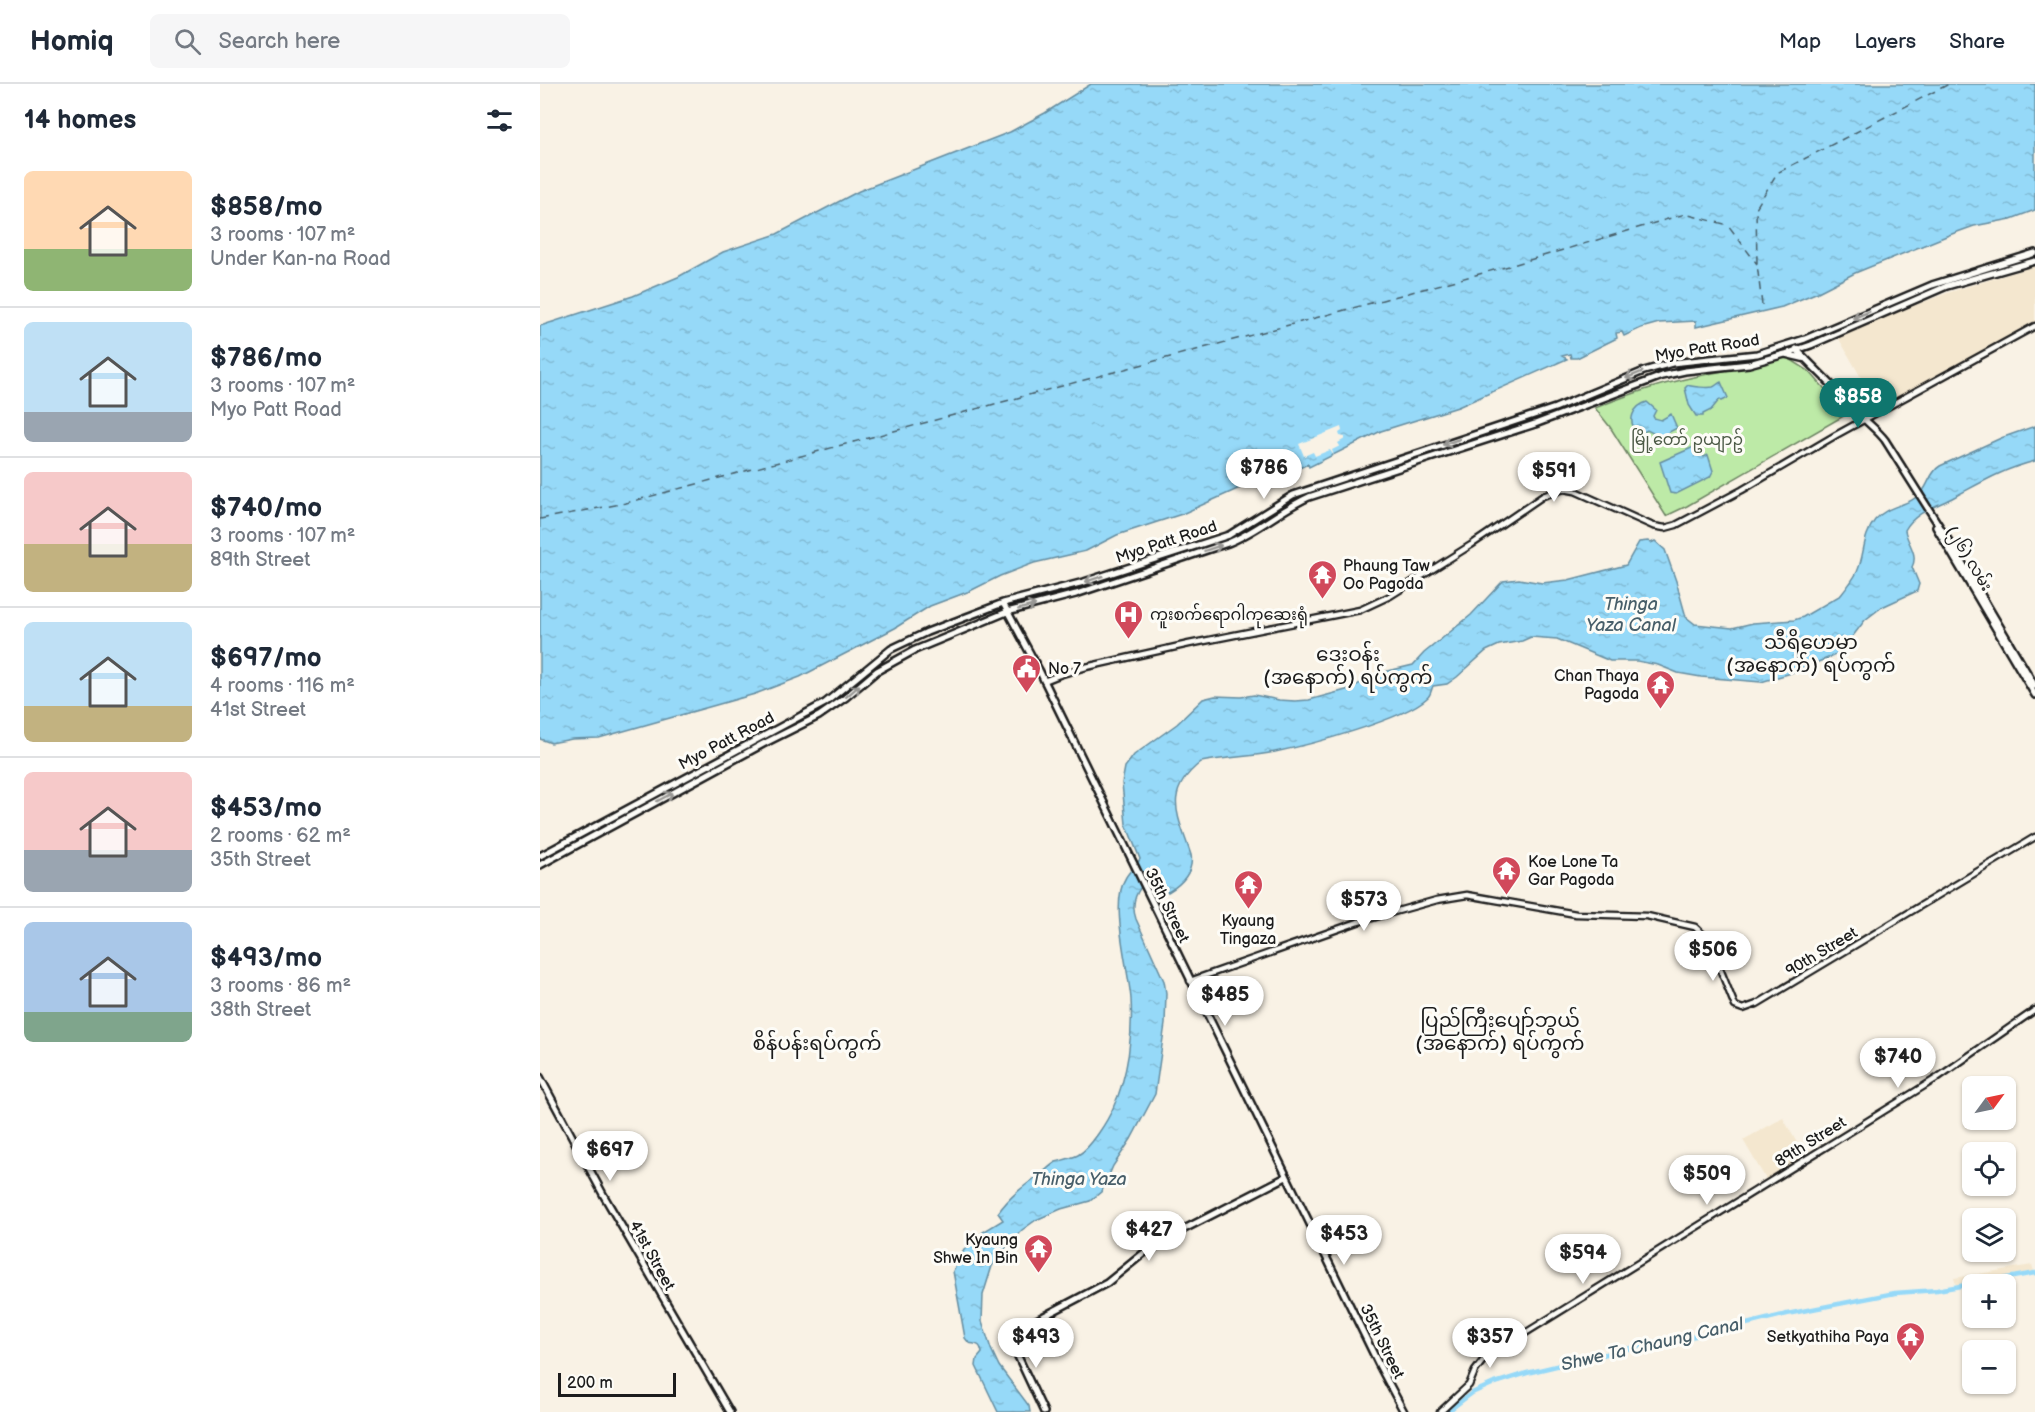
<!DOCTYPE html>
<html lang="en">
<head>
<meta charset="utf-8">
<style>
	:root { --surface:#fff; --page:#f6f6f7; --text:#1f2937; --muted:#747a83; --line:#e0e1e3; --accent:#0f766e }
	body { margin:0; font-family:"Balsamiq Sans","Noto Sans Myanmar",sans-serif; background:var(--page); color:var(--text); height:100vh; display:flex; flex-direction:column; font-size:22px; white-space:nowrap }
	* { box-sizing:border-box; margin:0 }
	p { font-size:20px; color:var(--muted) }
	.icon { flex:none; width:33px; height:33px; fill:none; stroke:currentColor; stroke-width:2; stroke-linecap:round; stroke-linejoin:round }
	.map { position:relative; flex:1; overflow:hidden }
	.side { display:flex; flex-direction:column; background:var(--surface); width:540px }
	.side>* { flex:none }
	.needle { width:39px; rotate:57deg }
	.tools { position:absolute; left:1422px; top:992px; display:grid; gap:12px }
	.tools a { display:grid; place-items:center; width:54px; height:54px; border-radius:9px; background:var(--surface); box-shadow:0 2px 4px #0004; font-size:30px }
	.scale { position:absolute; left:18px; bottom:15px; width:118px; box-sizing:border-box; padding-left:6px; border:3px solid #1c1c1c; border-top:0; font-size:16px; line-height:21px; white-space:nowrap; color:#1c1c1c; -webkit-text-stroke:4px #fdfcf7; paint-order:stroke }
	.price { position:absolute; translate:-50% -51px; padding:0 14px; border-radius:21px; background:#fff; color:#222; font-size:20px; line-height:39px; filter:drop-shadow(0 2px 3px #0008) }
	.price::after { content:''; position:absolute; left:50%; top:36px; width:18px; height:14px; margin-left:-9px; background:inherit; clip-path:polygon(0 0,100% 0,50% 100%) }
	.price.current { background:var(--accent); color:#fff }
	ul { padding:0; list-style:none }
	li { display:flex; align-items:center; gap:18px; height:150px; padding:0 24px }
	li+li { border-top:2px solid var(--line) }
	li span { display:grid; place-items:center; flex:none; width:168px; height:120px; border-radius:9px; color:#555 }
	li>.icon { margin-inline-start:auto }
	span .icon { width:72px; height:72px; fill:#fffc; stroke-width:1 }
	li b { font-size:26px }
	h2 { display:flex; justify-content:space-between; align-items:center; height:72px; padding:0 24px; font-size:26px }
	header { display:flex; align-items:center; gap:36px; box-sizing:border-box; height:84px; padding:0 30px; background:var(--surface); border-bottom:2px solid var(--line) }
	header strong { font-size:28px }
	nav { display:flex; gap:33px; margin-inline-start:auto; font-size:21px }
	.search { width:420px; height:54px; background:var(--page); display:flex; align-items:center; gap:15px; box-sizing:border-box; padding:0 21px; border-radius:9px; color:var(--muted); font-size:22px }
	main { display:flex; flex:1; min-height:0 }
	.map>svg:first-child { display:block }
	.built { fill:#f4e7cf }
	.park { fill:#bdeaa7; stroke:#6c8362; stroke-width:1.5 }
	.water { fill:url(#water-ripples); stroke:#658da0; stroke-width:1.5 }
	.pier { fill:#f9f2e5 }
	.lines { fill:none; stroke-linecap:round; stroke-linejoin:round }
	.canal { stroke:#96d9f8; stroke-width:4.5 }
	.ferry { stroke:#475e69; stroke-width:1.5; stroke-dasharray:8 6; stroke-linecap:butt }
	.tertiary-casing { stroke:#1c1c1c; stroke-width:9 }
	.secondary-casing { stroke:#1c1c1c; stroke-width:10 }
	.tertiary { stroke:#fdfcf7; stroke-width:4.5 }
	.secondary { stroke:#fdfcf7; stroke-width:5 }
	.oneway { stroke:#989794 }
	.labels { text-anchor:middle; stroke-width:6; stroke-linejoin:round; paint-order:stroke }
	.street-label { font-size:16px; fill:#1c1c1c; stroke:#fdfcf7 }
	.park-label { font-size:16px; fill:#4c5a46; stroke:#fdfcf7 }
	.poi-label { font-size:16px; fill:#1c1c1c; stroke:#fdfcf7; text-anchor:start }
	.water-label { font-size:18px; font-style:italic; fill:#475e69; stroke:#fdfcf7 }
	.quarter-label { font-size:20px; fill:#1c1c1c; stroke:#fdfcf7 }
</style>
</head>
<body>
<header>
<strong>Homiq</strong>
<div class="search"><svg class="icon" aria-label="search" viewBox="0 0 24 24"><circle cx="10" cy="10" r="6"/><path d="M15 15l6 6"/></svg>Search here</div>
<nav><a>Map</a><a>Layers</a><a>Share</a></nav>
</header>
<main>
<section class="side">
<h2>14 homes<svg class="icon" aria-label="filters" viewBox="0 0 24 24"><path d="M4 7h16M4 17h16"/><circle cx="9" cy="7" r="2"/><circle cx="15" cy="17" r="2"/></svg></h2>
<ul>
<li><span style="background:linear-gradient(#ffd9b3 65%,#8fb573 0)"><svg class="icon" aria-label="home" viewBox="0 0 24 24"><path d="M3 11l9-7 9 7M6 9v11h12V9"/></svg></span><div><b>$858/mo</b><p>3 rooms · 107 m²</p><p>Under Kan-na Road</p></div></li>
<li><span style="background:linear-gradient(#bfe0f5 75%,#9aa5b1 0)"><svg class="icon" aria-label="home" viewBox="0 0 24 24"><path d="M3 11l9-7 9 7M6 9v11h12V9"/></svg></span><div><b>$786/mo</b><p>3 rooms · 107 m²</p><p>Myo Patt Road</p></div></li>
<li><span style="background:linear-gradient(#f6c9c9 60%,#c2b280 0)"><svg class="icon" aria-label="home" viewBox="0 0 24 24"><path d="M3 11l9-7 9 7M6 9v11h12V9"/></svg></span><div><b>$740/mo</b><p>3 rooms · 107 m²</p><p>89th Street</p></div></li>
<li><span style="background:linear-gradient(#bfe0f5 70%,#c2b280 0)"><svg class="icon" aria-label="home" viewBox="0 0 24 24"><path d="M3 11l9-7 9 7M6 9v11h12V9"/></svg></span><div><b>$697/mo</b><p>4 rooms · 116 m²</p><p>41st Street</p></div></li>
<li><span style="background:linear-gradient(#f6c9c9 65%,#9aa5b1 0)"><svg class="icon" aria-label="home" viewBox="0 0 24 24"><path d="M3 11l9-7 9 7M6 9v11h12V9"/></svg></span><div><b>$453/mo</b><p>2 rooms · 62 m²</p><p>35th Street</p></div></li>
<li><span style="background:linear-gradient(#a9c7e8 75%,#7fa58c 0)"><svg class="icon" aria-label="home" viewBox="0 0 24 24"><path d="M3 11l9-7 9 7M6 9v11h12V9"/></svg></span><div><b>$493/mo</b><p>3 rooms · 86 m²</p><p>38th Street</p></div></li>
</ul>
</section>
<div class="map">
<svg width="1495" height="1328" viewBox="0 0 1495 1328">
	<defs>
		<pattern id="water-ripples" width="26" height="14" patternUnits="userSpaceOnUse" patternTransform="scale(1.5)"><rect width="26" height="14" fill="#96d9f8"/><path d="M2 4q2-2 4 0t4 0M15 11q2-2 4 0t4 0" fill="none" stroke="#81bad4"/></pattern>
	</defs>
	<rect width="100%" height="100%" fill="#f9f2e5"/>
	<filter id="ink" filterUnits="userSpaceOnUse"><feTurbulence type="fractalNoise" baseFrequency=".0167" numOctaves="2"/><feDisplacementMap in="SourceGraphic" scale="12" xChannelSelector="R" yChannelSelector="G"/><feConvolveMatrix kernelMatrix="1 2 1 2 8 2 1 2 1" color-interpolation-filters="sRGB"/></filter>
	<g filter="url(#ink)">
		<path class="built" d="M1495,182v56l-155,89 -42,-74 64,-27 48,-18z
			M1243,1034l22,39 -38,24 -24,-41z
			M1492,1181l2,6 -78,14 -2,-7z"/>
		<path class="park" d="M1245,272l24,15 38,43 -160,92 -21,10 -56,-89 -15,-19c25,-10 51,-20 78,-26 38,-10 74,-14 112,-26z"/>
		<path class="water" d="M551,0h944v126l-24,9 -37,7 -25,9 -94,38 -37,19 -36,15 -86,20v-6l-37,2 -18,5 -17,8 -2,-4 -6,1 1,5 -40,20h-6l-1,-4 -8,2 5,3 -109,48 -77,24 -72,36 -1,-3 -24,11 -31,7 -71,32 -65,21 -31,16 -52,12 -34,13 -30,15 -40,15 -35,22 -95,49 -45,17 -156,44 -27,1 -21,4 -11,-4v-413l93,-30 45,-19 45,-25 54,-18 82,-43 151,-59 35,-19z
			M1181,298l7,16 -6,3 -2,-2 -9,11 -8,4v2h-7l-7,-11 -4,-17 3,-3c4,2 21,3 25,2 3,-1 5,-4 8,-5z
			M1107,318l9,8 -3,6 1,2 7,2 10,-6 6,14 -8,4 -6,6h-5l-3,-4 -8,-4 -5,3 -4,-1c-12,-10 -5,-26 9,-30z
			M1495,342v35c-34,9 -51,20 -81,36 -17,9 -39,15 -49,33 2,13 14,24 7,37l7,17 -2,7 -35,16 -17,13 -22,29 -10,7 -45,18 -27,8 -60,-5 -23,-4 -20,-8 -21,-4h-27l-53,-22 -26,-2 -9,4 -23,4 -13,6 -29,26 -10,7 -14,2c-2,4 -2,9 -6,12 -24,22 -118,47 -152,54 -24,5 -49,5 -74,10 -39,31 -23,53 -10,93 3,16 -9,29 -23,37l-8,-2 -11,-12c-12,12 -19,23 -13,41l28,62 2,12 -1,31 -10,70 -24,45 -18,27 -11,25 -12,10 -29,8 -25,11 -14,10 -12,12 -18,24 -9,29 -1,26 9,28 8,17 30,40 1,6h-32l-22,-46 1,-7 5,-6c-2,-10 -4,-8 -13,-10l-4,-5 -12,-67 11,-21 11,-11 8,-7 20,-12 -5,-7c12,-17 27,-28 44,-40 4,-3 9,-8 14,-11 7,-2 16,-4 22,-7 12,-6 30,-35 35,-47 15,-32 20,-74 18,-109 -2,-29 -22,-96 -5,-122 3,-5 10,-12 14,-18l-14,-35 -4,-41 3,-16 9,-12 43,-31 26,-25 12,-3 26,1 13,-2 25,5 16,1 14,-1 37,-10 38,-18 29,-7 11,-12 47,-38 32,-34 16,-2 23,4 26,-3 58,-15 13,-23 9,-1 3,2 4,-2 10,9 11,31 10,36 9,7 37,4 21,-5 41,-3 9,-3 38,-22c4,-5 13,-17 16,-23 8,-17 5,-36 18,-52 13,-16 34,-13 47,-28 7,-8 8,-20 18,-26l61,-28z
			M1156,362l3,8 5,3 4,-2 5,16 -3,6 -34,17 -6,-1 -10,-31z"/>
		<path class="pier" d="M801,343l1,4 -3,2 1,3 5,1v2l-7,4 2,3 -8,4 2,6 -4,-6 -15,6 -2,-4 -9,4 -5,-12z"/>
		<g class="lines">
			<path class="canal" d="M1434,1200l61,-11
				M907,1328l25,-19 20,-9 35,-11 117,-28 62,-11 81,-20 108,-21 42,-3 35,-6"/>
			<path class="ferry" d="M1222,221l-5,-41 -1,-56 21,-35 172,-89
				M0,435l86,-16 883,-237 176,-52 43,11 29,39"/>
			<defs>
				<path id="tertiary" d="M504,597l15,-6 27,-8 103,-23 171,-34 30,-14 81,-51 72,-49 21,-7 11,2 78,35 12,2 11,-3 66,-35 94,-55 199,-109
					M650,897l168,-59 79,-22 30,-5 109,19 71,2 48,11 13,12 27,67 8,3 14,-5 278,-167
					M900,1328l29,-27 6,-14 10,-13 452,-280 98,-68"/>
				<path id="secondary" d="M1256,265c22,23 45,44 66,68 8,8 16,14 23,23l72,114 78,132
					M1245,270l21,5
					M1396,443l99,168
					M463,519l36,67 340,695 25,47
					M0,772l285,-153 66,-54 36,-17 76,-29 81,-21 145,-47 64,-40 262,-87 89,-37 28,-8 85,-9 48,-15 127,-54 103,-32
					M0,781l223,-121 56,-28 26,-18 32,-27 38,-21 92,-38 69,-18 152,-51c29,-11 52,-33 81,-46l226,-73 127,-48 23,-5 64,-7 36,-10 26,-9 136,-59 88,-25
					M0,993l64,119 126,216
					M504,1328l-36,-77 99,-52 48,-39 131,-67"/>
			</defs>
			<use href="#tertiary" class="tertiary-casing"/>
			<use href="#secondary" class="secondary-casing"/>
			<use href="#tertiary" class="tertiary"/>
			<use href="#secondary" class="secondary"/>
		</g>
		<defs><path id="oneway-shaft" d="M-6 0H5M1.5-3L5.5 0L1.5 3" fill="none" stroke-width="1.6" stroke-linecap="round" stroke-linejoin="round" transform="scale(1.5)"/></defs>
		<g class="oneway">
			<use href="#oneway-shaft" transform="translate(1321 231) rotate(158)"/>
			<use href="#oneway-shaft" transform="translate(1094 291) rotate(158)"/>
			<use href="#oneway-shaft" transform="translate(911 358) rotate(162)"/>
			<use href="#oneway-shaft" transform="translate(673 464) rotate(-18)"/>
			<use href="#oneway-shaft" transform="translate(554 495) rotate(162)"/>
			<use href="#oneway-shaft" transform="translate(487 523) rotate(-15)"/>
			<use href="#oneway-shaft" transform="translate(313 607) rotate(-41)"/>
			<use href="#oneway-shaft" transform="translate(125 713) rotate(-28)"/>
		</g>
	</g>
	<defs>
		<symbol id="temple-pin" viewBox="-11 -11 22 30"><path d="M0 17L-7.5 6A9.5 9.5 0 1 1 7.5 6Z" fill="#d1495b" stroke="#fdfcf7"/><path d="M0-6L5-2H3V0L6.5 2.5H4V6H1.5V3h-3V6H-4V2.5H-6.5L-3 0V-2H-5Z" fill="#fff"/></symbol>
		<symbol id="hospital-pin" viewBox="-11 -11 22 30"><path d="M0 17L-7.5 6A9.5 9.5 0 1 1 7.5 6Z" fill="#d1495b" stroke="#fdfcf7"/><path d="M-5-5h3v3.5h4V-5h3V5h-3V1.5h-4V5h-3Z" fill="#fff"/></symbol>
		<symbol id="civic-pin" viewBox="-11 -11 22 30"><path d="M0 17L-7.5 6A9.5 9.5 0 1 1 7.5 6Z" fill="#d1495b" stroke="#fdfcf7"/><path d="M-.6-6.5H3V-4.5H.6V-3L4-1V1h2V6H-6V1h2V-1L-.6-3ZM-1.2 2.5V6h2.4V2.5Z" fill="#fff"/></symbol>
	</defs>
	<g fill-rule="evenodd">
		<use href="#temple-pin" x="766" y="474" width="33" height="45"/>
		<use href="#hospital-pin" x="572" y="514" width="33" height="45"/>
		<use href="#civic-pin" x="470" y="568" width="33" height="45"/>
		<use href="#temple-pin" x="1104" y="584" width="33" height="45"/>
		<use href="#temple-pin" x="950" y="770" width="33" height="45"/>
		<use href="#temple-pin" x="692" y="784" width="33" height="45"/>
		<use href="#temple-pin" x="482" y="1148" width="33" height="45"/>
		<use href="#temple-pin" x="1354" y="1236" width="33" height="45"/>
	</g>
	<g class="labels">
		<g class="street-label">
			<text transform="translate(1167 263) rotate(-9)" y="6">Myo Patt Road</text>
			<text transform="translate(626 457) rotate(-18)" y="6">Myo Patt Road</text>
			<text transform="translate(1430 474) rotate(59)" y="6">(၂၆) လမ်း</text>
			<text transform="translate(186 656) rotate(-28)" y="6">Myo Patt Road</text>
			<text transform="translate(628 821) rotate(64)" y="6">35th Street</text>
			<text transform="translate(1281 867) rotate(-31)" y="6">90th Street</text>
			<text transform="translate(1270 1057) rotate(-32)" y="6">89th Street</text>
			<text transform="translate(113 1171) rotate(61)" y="6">41st Street</text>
			<text transform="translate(843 1257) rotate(64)" y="6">35th Street</text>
		</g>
		<g class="park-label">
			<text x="1147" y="361">မြို့တော် ဥယျာဥ်</text>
		</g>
		<g class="poi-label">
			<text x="803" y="487">Phaung Taw<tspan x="803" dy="18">Oo Pagoda</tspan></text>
			<text x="610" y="536">ကူးစက်ရောဂါကုဆေးရုံ</text>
			<text x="508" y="590">No 7</text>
			<text x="1099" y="597" text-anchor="end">Chan Thaya<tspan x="1099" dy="18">Pagoda</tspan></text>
			<text x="988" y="783">Koe Lone Ta<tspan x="988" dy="18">Gar Pagoda</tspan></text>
			<text x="708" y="842" text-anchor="middle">Kyaung<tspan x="708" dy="18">Tingaza</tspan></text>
			<text x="478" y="1161" text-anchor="end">Kyaung<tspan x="478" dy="18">Shwe In Bin</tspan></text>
			<text x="1349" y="1258" text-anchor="end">Setkyathiha Paya</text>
		</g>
		<g class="water-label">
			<text x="1091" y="526">Thinga<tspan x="1091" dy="21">Yaza Canal</tspan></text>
			<text x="539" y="1101">Thinga Yaza</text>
			<text transform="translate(1112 1260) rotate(-13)" y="6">Shwe Ta Chaung Canal</text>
		</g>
		<g class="quarter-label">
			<text x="1271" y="565">သီရိဟေမာ<tspan x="1271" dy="23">(အနောက်) ရပ်ကွက်</tspan></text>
			<text x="808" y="577">ဒေးဝန်း<tspan x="808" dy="23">(အနောက်) ရပ်ကွက်</tspan></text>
			<text x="960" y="943">ပြည်ကြီးပျော်ဘွယ်<tspan x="960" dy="23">(အနောက်) ရပ်ကွက်</tspan></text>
			<text x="277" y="966">စိန်ပန်းရပ်ကွက်</text>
		</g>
	</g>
</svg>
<div class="tools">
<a><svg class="needle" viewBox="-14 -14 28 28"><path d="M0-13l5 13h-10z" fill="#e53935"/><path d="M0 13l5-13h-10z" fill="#747a83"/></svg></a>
<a><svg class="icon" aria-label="locate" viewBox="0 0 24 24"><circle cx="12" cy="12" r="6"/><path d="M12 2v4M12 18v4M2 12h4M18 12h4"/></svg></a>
<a><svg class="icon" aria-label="layers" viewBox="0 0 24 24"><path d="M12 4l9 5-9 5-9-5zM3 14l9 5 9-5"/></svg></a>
<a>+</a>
<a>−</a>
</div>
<div class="scale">200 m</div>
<b class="price current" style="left:1318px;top:345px">$858</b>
<b class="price" style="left:724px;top:416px">$786</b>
<b class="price" style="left:1014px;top:419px">$591</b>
<b class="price" style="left:824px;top:848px">$573</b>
<b class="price" style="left:1173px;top:898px">$506</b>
<b class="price" style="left:685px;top:943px">$485</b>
<b class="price" style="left:1358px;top:1005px">$740</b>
<b class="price" style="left:70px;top:1098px">$697</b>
<b class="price" style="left:1167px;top:1122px">$509</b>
<b class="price" style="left:609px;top:1178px">$427</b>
<b class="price" style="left:804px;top:1182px">$453</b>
<b class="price" style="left:1043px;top:1201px">$594</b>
<b class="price" style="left:496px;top:1285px">$493</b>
<b class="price" style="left:950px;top:1285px">$357</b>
</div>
</main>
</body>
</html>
